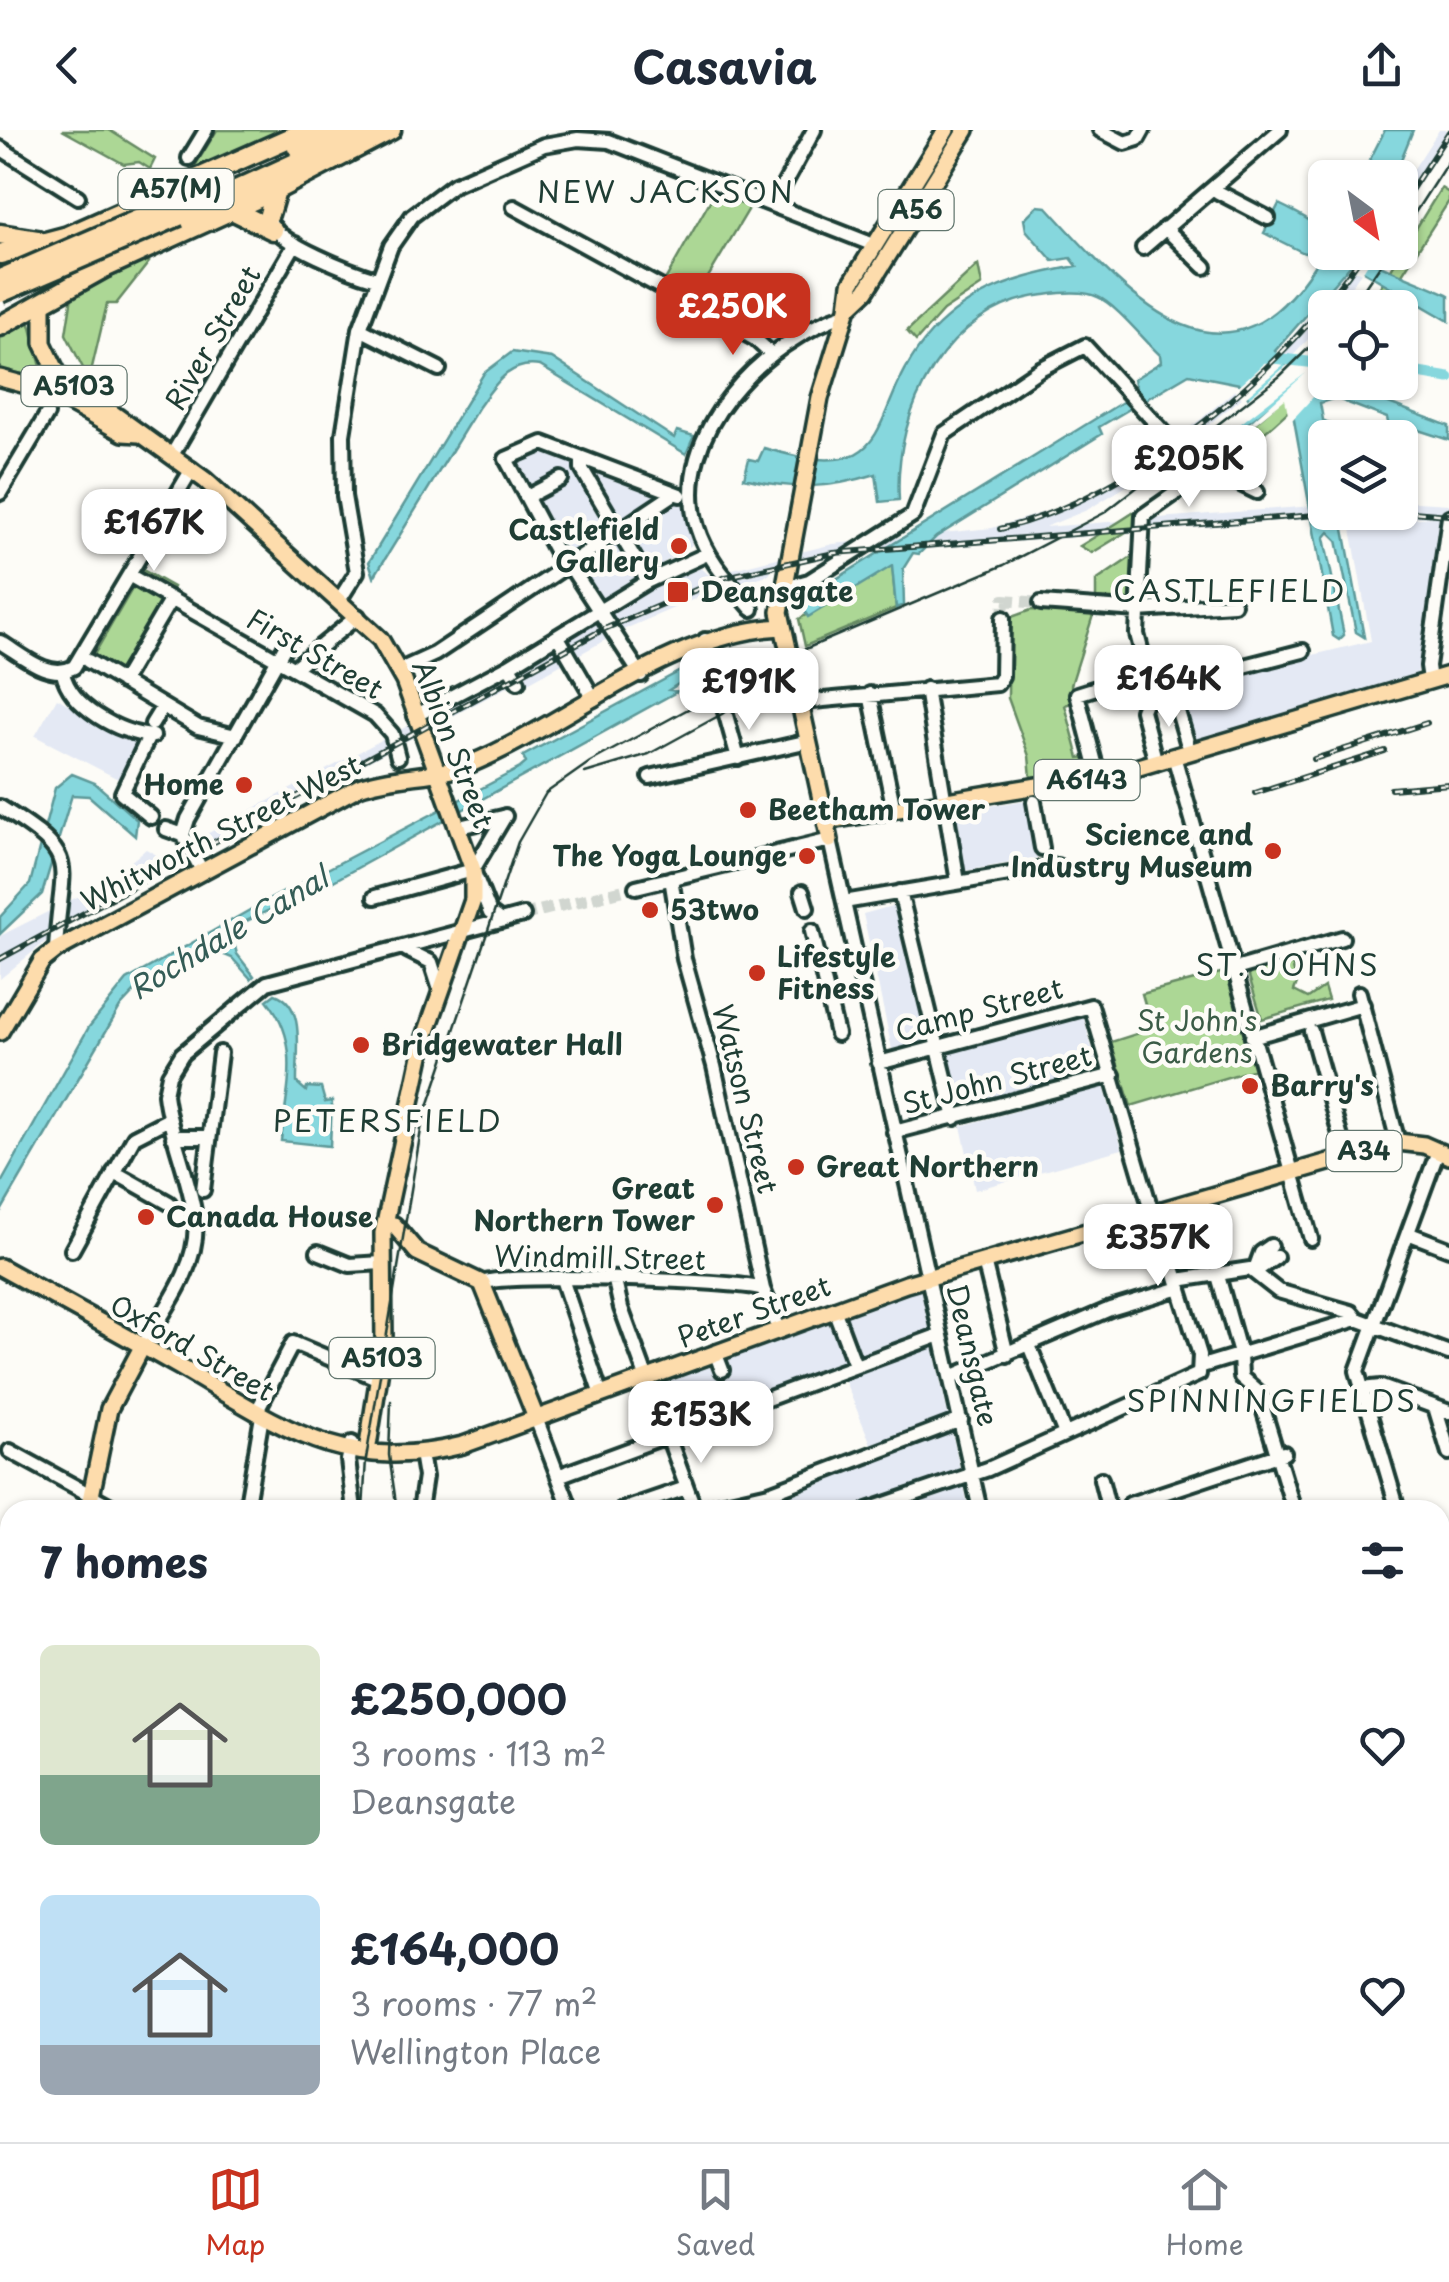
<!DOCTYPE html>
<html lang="en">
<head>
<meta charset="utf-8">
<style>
	:root { --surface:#fff; --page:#f2f2f3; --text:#1f2937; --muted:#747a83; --line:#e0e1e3; --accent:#c8321e }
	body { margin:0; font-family:"Playpen Sans",sans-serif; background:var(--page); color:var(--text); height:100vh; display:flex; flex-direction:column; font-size:38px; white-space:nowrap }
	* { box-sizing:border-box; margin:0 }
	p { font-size:32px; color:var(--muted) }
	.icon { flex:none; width:55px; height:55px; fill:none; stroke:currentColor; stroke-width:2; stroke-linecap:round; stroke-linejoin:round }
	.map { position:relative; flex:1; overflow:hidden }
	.panel { position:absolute; left:0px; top:1370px; width:1450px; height:642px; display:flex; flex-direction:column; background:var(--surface); border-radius:30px 30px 0 0; box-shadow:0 2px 8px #0004 }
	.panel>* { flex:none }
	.needle { width:65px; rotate:148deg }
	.controls { position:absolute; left:1308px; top:30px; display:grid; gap:20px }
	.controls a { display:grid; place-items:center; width:110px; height:110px; border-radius:15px; background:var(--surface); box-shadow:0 2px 8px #0004; font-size:50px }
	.price { position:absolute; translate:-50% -85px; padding:0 22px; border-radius:20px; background:#fff; color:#222; font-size:32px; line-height:65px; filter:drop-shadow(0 2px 5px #0008) }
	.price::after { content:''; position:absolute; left:50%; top:60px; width:30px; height:22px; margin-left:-15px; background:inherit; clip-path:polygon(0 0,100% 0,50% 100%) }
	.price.on { background:var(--accent); color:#fff }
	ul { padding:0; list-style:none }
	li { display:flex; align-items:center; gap:30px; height:250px; padding:0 40px }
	li span { display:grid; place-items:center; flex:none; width:280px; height:200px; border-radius:15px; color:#555 }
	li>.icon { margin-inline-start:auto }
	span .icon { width:120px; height:120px; fill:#fffc; stroke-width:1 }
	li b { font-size:42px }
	h2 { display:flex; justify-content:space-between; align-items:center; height:120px; padding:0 40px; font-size:42px }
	header { display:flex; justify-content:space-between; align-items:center; height:130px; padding:0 40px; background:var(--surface); font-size:45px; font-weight:700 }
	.tab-bar { display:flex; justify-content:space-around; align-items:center; height:140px; border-top:2px solid var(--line); background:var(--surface); font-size:28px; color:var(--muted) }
	.tab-bar a { display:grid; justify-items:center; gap:5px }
	.tab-bar .on { color:var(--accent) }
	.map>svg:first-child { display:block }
	.built { fill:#e4e9f4 }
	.green { fill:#acd795; stroke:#668a64; stroke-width:2.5 }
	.water { fill:#86d7dd; stroke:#5d9999; stroke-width:2.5 }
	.pier { fill:#fdfcf7 }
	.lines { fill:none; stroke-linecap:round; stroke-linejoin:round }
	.canal { stroke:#86d7dd; stroke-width:11 }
	.minor-tunnel { stroke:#d1d6d0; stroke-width:12; stroke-dasharray:12 6; stroke-linecap:butt }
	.minor-casing { stroke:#1f3d34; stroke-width:20 }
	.major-casing { stroke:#1f3d34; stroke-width:22 }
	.highway-casing { stroke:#1f3d34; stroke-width:25 }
	.minor { stroke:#fdfcf7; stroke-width:12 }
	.major { stroke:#fddcac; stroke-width:15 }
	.highway { stroke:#fddcac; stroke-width:18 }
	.tram { stroke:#1f3d34; stroke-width:2.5 }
	.rail-casing { stroke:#1f3d34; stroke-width:6 }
	.rail { stroke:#fdfcf7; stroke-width:2.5; stroke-dasharray:8; stroke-linecap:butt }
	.highway-bridge-casing { stroke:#1f3d34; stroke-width:25; stroke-linecap:butt }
	.highway-bridge { stroke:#fddcac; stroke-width:18 }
	.poi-dot { fill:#c8321e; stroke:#fdfcf7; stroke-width:4 }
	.labels { text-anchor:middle; stroke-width:9; stroke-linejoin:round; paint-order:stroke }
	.shield { fill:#fdfcf7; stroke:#62766e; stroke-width:2.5 }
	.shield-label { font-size:25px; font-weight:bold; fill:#1f3d34 }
	.street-label { font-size:28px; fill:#1f3d34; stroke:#fdfcf7 }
	.poi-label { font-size:28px; font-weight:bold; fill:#1f3d34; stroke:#fdfcf7; text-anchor:start }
	.park-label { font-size:28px; fill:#3b5c47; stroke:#fdfcf7 }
	.neighbourhood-label { font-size:30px; letter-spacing:2.5px; fill:#1f3d34; stroke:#fdfcf7 }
	.water-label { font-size:30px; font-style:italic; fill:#345c56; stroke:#fdfcf7 }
</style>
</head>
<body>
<header><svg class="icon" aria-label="back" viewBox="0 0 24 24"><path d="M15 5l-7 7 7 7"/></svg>Casavia<svg class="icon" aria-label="share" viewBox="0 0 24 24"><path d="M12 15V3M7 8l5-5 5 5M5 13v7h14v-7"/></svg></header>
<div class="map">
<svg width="1449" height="2012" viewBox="0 0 1449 2012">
	<rect width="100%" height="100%" fill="#fdfcf7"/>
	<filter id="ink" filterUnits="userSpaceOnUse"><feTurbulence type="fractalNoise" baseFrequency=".01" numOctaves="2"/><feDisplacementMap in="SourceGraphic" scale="20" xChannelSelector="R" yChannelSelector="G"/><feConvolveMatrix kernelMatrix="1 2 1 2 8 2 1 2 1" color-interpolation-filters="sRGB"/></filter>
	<g filter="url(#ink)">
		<path class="built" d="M1439,0h10v7l-49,76v-23z
			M1361,123h14l-39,54 -11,1v13l-36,39 -139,112 -63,38 -42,17 280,-22v7h75v-11l49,3v14h-7l-26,163 -223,62 -13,-56 191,-46 -21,-118 84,-6 -89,-1 -510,40 -64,13 -1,5 -66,21 -79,34 -97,54 -4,-5 -456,245 -68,56v-43l105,-53 41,-34 16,9 266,-143 206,-119 67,-28 8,7 124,-31 159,-16 89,-27 24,-13 96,-69 80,-69z
			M544,318l140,57 8,40 -90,56 -38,-43 -49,-95z
			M57,568l85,49 -20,34 -87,-45z
			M1027,670l10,58 -73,13 -10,-59z
			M896,775l36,139 -39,10 -30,-140z
			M1082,882l16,58 -139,39 -16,-58z
			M1104,957l18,62 -147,41 -14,-64z
			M920,1158l49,222h-262l169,-54 -32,-77 -171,57 -19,-50z
			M817,2002l1,10h-305l-1,-9z
			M1084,2002l2,10h-251l-2,-9z"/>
		<path class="green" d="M62,0h47l46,29 -5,10 -11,-7 -15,2z
			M217,0h75l-99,39z
			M1441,58l8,5v8l-68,106 -14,1z
			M714,64l36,13 -55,92 -31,-17z
			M142,128l7,4 -33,42h-9l-18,76 -23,-46 6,-38z
			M978,135l4,20 -39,26 -27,30 -9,-10z
			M29,190l12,47 -11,8 -30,-5v-35z
			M1325,227v18c-69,73 -147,126 -233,178l-12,-7c91,-55 172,-112 245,-189z
			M1133,426l-2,44 -35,-2v-17z
			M892,435l4,43 -91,38 -6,-27z
			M143,440l30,17 -52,89 -29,-18z
			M1031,480l62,5 -22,70 3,17 -9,3 14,53 10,-1 3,12 -61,8 -2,-21 -21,-58 1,-80z
			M1291,831l6,22 -3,8 14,7 16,-11 4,13 -66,19 -14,-46z
			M1228,841l27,98 -124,37 -20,-64 41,-13 -10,-35z"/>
		<path class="water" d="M1385,0h28l-19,47h-33z
			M1279,74c24,13 46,18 46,48l35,1c9,10 69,32 89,42v26l-98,-57 -76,87c12,20 28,24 50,26v5l30,1 -3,6 97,37v14l-37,-12 -9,11 -3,18v-19l-14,-1 4,-5 -3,-14 -52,-20 -15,5 3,17 33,17 -26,-4 -5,5v74l16,1 23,124 -8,-5 -19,-92 -8,-8 -5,6 20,97 -5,5 -6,-4 -44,-244 -47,36 -14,27 -6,-3 27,-54 -10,-14 -50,-10 -90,53 3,7 -166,103 -17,17 -6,-1 -10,16 1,36 -8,3 -4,-42 -84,51 -9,-15 338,-209 -3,-14 27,-17 -1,-7c-15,-14 -45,-51 -62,-58 -15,-7 -38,-4 -54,-2 -97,11 -151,116 -145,205l-19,2 -4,-28c-47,15 -85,16 -132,4l5,-19 9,2 6,-13c144,42 97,-39 168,-116 41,-43 89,-56 145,-66l-6,-8 -18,3 -27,-31 -2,-11 13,-13 10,1c84,93 183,205 275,46l-6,-4 -12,4 -40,-20z
			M512,222l40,6 122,80 3,-7 17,5 -8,18 -146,-88c-31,-6 -46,20 -62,42l-104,169 -5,-15 115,-189z
			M708,526l3,7 -42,27 9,1 -388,214 -6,-2 -48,23 -4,9 5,19 17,22 -3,3 -19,-21 -24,-10 -74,44 -14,15 -120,206v-28l89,-158 38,-47 128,-73 265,-139 6,-5 -3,-7z
			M72,644l23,9 42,37 -2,16 -46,-40 -17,-1 -30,99 -42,40v-17l30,-33 25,-96z
			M275,864c32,11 21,60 22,89l9,8 1,-4 14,1 4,14 7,-1 -2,45 -49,-5c5,-50 22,-97 -14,-141z"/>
		<path class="pier" d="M1366,122l6,5 -10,16 -10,-4 -70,85 6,7 -45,38 -9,-9 64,-57 63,-80z
			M1291,232l14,9 20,1 1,11 -33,36 -4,1 -4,-21 -39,32 -14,28 -13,-3 -2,-4 89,-79 -84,65 19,-34z"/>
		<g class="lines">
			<path class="canal" d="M1265,227l60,7
				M1400,240l49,8"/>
			<path class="minor-tunnel" d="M1003,488l1,-18 37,3
				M523,785l113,-28
				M933,2012l16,-4"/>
			<defs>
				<path id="minor" d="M1100,0l25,13 13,-4 5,-9
					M0,18l78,49
					M189,28l17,-28
					M1218,62l50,26
					M774,73l40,-73
					M514,77l241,132 14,13
					M270,92c9,22 82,50 106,57
					M1165,98l40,39
					M1143,118l137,-118
					M360,199l79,40
					M172,325l123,-211
					M582,329v10l66,112
					M0,363l47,-79
					M527,367l34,-18
					M570,436l71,109
					M565,439l-59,-110 37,-16 137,52
					M134,448l241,137 17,19 6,23
					M784,458l25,-7 104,-66 31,-81 96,-65 45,-23 86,94 39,29 47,23
					M340,469l17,-27 -13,-76 -1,-61 17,-106 31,-83 21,-30 41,-31 91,-40 34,-6 31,2 265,104
					M1041,473l97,7 96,-6
					M752,479c-21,-25 -45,-49 -55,-82 -28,-93 68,-187 149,-213
					M558,507l36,62
					M705,510l33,118
					M0,512c22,13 49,39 74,25l118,-198
					M88,531l110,66 38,9
					M509,536l9,16
					M295,537l63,-51
					M400,540l35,-16 239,-160
					M63,543c7,33 56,61 90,63
					M1430,550l-2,-14 21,-149
					M122,552l49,-83
					M1170,554l17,58
					M926,559l32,193
					M1150,560l-9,-16 4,-10 -8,-30 6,-118 67,-47
					M1150,560l153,-39
					M1150,560l-8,20 14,53
					M870,564l24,116
					M791,573l206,-19 5,-8 1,-58
					M415,586l94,-50 139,-85 59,-27
					M152,594l11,-18
					M149,606l-27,57 29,24
					M1174,626l137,483
					M650,647l159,-36
					M1099,648l-22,-84 64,-20
					M1034,672l8,46
					M0,677c85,53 60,52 56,143
					M459,697l44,-10
					M166,699l17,6
					M201,739l-18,-34 5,-16 100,-178
					M473,740l32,-54
					M473,740l17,43 11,8
					M671,748l13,81 30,107 49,223 16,40
					M636,757l194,-47 150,670
					M802,762l5,16
					M900,762l55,226
					M375,767l98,-27
					M844,772l213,-36
					M812,801l25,103
					M407,820l24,12 9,28
					M1232,840l110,-32
					M1359,863l39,149
					M1311,901l35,125
					M1252,907l111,-32
					M879,933l212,-57 61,207
					M894,1002l219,-57
					M173,1007h36
					M114,1042l55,31
					M203,1060l17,-137
					M1410,1104l39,15
					M72,1120l62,-113 35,-18
					M318,1122l32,13 32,-2
					M984,1131l23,94
					M1256,1141l20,-14
					M1217,1142l23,82 1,23 17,15 36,118
					M1254,1142l7,-19 10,-7
					M562,1149l39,116
					M1178,1150l72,-11 28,22 73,21 6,7 92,34
					M615,1151l6,27 74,202
					M482,1153c23,-10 255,-3 281,6
					M834,1179l21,56
					M1029,1215l36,89
					M142,1217c23,-38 59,-83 53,-130 -6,-42 -25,-81 -30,-123l4,-19 13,-21 85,-71 256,-68
					M715,1222l7,18
					M1202,1236l155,-47
					M951,1247l159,-68 70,-21
					M1361,1259l20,-2 68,25
					M730,1262l7,18
					M1435,1277l14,46
					M256,1283l37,-70 86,36
					M536,1288l35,92
					M352,1313l-4,17 6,50
					M10,1321l108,59
					M558,1346l382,-141
					M1101,1349l7,28
					M1130,1374l154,-51
					M246,1380l16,-94
					M420,1380l5,-33 -4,-24
					M622,1380l64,-22
					M695,1380l74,-17 192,-73
					M868,1380l120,-41 211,-95 1,-19 -44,-143
					M1398,1380l-41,-139 81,-220
					M0,1677l10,2
					M0,1778l10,1
					M1440,1914l9,7
					M0,1933l10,-1
					M394,2002l1,10
					M511,2002l1,10
					M584,2002l2,10
					M699,2002l3,10
					M824,2002l2,10
					M957,2002l2,10
					M1094,2002l2,10
					M329,2012l1,-10
					M1203,2012l2,-10"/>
				<path id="major" d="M43,173v40l15,31 147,106 175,159 24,42 69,189v30l-48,137 -42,196 1,110 -17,109
					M848,178l18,-17 100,-161
					M0,248l48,13 75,42 16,1
					M826,691l296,-49 327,-97
					M830,710l-50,-228 40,-214 28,-90 3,-24 95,-154
					M0,902l42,-71 14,-11 303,-163c36,-13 80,-10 111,-23 104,-43 197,-131 312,-137
					M394,1095l23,27 65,31 54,135
					M0,1137c60,33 120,66 180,100 100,58 161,108 283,78l443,-161 492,-142 26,3 25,11
					M88,1380l21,-101 33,-62
					M1440,1478l9,-6
					M0,1513l10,5
					M0,1762l10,-51"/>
				<path id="highway" d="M297,17l37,-17
					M232,80l41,20
					M269,84l7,-24
					M179,86l184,-84
					M0,104l37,6
					M0,124l68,-18 239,-106
					M0,196l104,-58 172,-78 115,-60"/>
			</defs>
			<use href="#minor" class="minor-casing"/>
			<use href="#major" class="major-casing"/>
			<use href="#highway" class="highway-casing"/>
			<use href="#minor" class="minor"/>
			<use href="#major" class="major"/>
			<use href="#highway" class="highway"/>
			<path class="tram" d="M1400,106l49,-76
				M1351,178l38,-56
				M585,643l64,-19 73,-40 43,-34
				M391,1271l-2,54 8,55
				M363,1380l3,-51 56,-335 96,-282 28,-49 44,-31 187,-101 227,-96 100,-52 176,-137 45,-44
				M822,2002l1,10
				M261,2012l2,-10"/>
			<defs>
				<path id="rail" d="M1400,77l49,-75
					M1400,381l49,4
					M1000,399c136,-32 288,-162 364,-277
					M1314,629l113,-36
					M1391,659l58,-5
					M1255,663l130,-42
					M0,829l602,-329 124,-53 108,-24 520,-41"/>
			</defs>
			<use href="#rail" class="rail-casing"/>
			<use href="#rail" class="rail"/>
			<defs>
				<path id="highway-bridge" d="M0,149l174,-75
					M0,163l179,-77"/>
			</defs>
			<use href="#highway-bridge" class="highway-bridge-casing"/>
			<use href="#highway-bridge" class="highway-bridge"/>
		</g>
	</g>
	<g class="poi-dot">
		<circle cx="679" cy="416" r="10"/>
		<rect x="666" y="450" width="24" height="24" rx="5"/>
		<circle cx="244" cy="655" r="10"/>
		<circle cx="748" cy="680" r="10"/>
		<circle cx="1273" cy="721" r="10"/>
		<circle cx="807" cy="726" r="10"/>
		<circle cx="650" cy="780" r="10"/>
		<circle cx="757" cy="843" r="10"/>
		<circle cx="361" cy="915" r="10"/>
		<circle cx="1250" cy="956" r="10"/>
		<circle cx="796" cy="1037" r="10"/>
		<circle cx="715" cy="1075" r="10"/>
		<circle cx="146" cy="1087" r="10"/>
	</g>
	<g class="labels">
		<g class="shield">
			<rect x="118.5" y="39" width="115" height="40" rx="8"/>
			<rect x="878.5" y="60" width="75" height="40" rx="8"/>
			<rect x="21.5" y="236" width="105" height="40" rx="8"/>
			<rect x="1034.5" y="630" width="105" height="40" rx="8"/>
			<rect x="1326.5" y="1001" width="75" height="40" rx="8"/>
			<rect x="329.5" y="1208" width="105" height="40" rx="8"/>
		</g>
		<g class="shield-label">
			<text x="176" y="68">A57(M)</text>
			<text x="916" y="89">A56</text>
			<text x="74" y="265">A5103</text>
			<text x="1087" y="659">A6143</text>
			<text x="1364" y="1030">A34</text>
			<text x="382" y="1237">A5103</text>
		</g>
		<g class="street-label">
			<text transform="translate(213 208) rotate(-60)" y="10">River Street</text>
			<text transform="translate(315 524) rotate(30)" y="10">First Street</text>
			<text transform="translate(453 614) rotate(69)" y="10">Albion Street</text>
			<text transform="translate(221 703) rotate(-27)" y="10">Whitworth Street West</text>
			<text transform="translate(979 880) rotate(-15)" y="10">Camp Street</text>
			<text transform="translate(997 950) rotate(-15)" y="10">St John Street</text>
			<text transform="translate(745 969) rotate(76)" y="10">Watson Street</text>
			<text transform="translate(600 1128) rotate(1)" y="10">Windmill Street</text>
			<text transform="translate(754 1182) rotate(-20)" y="10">Peter Street</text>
			<text transform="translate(192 1218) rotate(30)" y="10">Oxford Street</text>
			<text transform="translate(972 1225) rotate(77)" y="10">Deansgate</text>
		</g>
		<g class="poi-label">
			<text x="659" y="410" text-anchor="end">Castlefield<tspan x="659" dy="32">Gallery</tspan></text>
			<text x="700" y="472">Deansgate</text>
			<text x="224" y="665" text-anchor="end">Home</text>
			<text x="768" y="690">Beetham Tower</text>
			<text x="1253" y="715" text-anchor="end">Science and<tspan x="1253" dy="32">Industry Museum</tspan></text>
			<text x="787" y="736" text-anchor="end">The Yoga Lounge</text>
			<text x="670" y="790">53two</text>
			<text x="777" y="837">Lifestyle<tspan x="777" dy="32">Fitness</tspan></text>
			<text x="381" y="925">Bridgewater Hall</text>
			<text x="1270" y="966">Barry's</text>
			<text x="816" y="1047">Great Northern</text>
			<text x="695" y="1069" text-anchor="end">Great<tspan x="695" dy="32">Northern Tower</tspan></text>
			<text x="166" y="1097">Canada House</text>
		</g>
		<g class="park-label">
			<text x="1197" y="901">St John's<tspan x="1197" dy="32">Gardens</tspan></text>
		</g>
		<g class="neighbourhood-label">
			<text x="666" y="73">NEW JACKSON</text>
			<text x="1230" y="472">CASTLEFIELD</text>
			<text x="1288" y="846">ST. JOHNS</text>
			<text x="388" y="1002">PETERSFIELD</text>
			<text x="1272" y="1282">SPINNINGFIELDS</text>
		</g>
		<g class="water-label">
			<text transform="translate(229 804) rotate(-31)" y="10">Rochdale Canal</text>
		</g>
	</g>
</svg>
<div class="controls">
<a><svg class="needle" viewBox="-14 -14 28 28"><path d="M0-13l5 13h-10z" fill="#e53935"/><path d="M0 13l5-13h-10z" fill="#747a83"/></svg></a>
<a><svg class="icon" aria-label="locate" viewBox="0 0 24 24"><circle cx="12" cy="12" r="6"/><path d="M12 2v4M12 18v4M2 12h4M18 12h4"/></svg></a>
<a><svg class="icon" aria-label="layers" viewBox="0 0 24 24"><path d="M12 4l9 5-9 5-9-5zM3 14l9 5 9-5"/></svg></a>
</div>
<b class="price on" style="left:733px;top:228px">£250K</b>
<b class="price" style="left:1189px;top:380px">£205K</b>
<b class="price" style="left:154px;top:444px">£167K</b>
<b class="price" style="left:1169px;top:600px">£164K</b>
<b class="price" style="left:749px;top:603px">£191K</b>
<b class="price" style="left:1158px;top:1159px">£357K</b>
<b class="price" style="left:701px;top:1336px">£153K</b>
<section class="panel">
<h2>7 homes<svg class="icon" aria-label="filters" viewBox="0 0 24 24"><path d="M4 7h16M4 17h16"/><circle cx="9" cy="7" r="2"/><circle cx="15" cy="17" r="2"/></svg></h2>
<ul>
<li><span style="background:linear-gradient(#dfe7d0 65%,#7fa58c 0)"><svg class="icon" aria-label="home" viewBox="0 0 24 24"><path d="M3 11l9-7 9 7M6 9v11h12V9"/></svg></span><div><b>£250,000</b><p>3 rooms · 113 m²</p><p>Deansgate</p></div><svg class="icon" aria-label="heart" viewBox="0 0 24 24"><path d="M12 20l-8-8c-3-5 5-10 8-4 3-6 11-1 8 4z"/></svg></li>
<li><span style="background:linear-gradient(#bfe0f5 75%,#9aa5b1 0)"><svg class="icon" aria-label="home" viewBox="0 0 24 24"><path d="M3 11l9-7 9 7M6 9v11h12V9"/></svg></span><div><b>£164,000</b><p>3 rooms · 77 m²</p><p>Wellington Place</p></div><svg class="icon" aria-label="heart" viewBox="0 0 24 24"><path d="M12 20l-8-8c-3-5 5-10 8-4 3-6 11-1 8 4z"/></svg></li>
</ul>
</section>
</div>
<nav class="tab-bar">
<a class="on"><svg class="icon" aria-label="map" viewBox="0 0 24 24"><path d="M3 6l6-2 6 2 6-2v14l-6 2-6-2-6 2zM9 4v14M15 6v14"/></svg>Map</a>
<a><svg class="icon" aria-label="saved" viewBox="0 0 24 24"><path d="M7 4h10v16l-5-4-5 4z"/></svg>Saved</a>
<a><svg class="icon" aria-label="home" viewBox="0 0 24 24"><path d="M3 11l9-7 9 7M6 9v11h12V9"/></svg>Home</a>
</nav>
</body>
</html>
